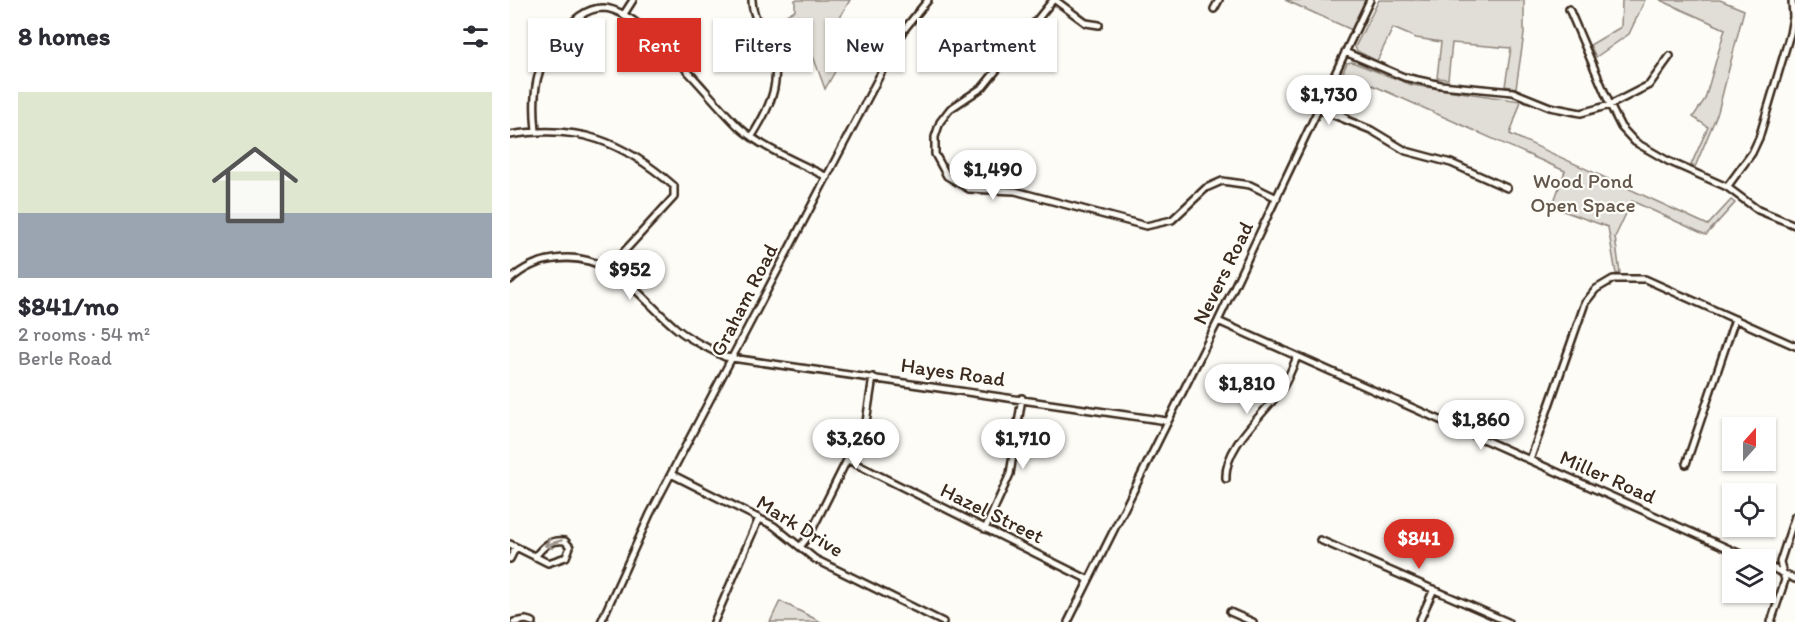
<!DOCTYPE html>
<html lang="en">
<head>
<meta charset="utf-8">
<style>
	:root { --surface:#fff; --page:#f7f7f7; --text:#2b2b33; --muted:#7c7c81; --accent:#d93025 }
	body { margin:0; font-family:Itim,sans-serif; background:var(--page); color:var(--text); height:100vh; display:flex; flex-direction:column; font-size:22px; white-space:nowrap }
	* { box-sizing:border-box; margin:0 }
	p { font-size:20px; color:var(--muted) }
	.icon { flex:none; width:33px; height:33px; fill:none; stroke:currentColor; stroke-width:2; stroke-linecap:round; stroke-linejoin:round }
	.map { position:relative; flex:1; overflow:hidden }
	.panel { display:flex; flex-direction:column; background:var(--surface); width:510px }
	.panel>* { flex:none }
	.hud { position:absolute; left:18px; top:18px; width:570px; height:54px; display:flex; gap:12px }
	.needle { width:39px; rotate:21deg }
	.buttons { position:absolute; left:1212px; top:417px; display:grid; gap:12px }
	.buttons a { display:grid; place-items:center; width:54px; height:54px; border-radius:0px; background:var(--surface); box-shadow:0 2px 4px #0004; font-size:30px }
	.price { position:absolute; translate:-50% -51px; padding:0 14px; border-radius:21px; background:#fff; color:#222; font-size:20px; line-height:39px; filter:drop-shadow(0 2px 3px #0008) }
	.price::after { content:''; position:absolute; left:50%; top:36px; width:18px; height:14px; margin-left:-9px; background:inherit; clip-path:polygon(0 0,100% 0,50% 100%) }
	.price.selected { background:var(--accent); color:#fff }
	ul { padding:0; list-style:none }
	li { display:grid; align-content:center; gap:12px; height:318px; padding:0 18px }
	li span { display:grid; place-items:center; height:186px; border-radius:0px; color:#555 }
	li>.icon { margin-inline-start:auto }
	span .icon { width:108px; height:108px; fill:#fffc; stroke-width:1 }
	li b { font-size:26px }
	h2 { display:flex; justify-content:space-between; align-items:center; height:72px; padding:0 18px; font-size:26px }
	.pill { padding:0 21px; border-radius:0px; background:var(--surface); box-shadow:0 2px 4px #0004; font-size:21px; line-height:54px }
	.pill.selected { background:var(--accent); color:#fff }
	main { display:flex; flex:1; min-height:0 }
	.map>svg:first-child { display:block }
	.green { fill:#e1ded7; stroke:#8e847a; stroke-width:1.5 }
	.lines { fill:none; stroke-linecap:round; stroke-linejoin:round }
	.minor-casing { stroke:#3b2a1e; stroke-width:10 }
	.minor { stroke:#fdfcf7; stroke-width:5 }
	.oneway { stroke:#9c938a }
	.labels { text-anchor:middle; stroke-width:4.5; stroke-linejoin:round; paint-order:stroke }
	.park-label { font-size:21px; fill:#64574c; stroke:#fdfcf7 }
	.street-label { font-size:21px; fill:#3b2a1e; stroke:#fdfcf7 }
</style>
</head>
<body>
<main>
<section class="panel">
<h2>8 homes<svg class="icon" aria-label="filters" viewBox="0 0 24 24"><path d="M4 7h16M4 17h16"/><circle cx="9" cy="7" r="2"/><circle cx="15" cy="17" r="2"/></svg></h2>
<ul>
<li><span style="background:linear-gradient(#dfe7d0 65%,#9aa5b1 0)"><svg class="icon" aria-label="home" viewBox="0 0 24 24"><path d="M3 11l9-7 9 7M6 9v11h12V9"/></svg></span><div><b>$841/mo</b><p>2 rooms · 54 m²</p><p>Berle Road</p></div></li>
</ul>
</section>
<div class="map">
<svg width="1285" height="622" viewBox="0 0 1285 622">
	<rect width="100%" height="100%" fill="#fdfcf7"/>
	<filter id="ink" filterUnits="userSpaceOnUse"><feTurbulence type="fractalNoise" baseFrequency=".0167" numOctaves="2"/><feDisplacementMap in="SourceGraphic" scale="12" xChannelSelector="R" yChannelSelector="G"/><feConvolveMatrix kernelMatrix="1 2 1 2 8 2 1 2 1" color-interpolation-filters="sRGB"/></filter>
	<g filter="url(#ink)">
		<path class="green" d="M285,0h55l-20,35 19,12 -24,42 -27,-74 -30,17 -2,-5 29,-17z
			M775,0h81l-14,30z
			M869,0h145v34l-8,54 -11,-2 6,-38 -59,-5 -4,36 -11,-1 4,-36 -25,-4 -23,-10 -16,33 -20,-10 -2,-4z
			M1112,0h23l-16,34 -33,23 -6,-12 31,-18z
			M1150,0h60l24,10 -26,102 -23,55 -4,-2 17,-38 -15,-10 12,-18 20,-70z
			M842,62l60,23 109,16 -11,33 198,91 23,-25 4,3 -29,32 -74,-34 -17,36 5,36 -4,1 -8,-47 -56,-20 13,-36 -222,-99 4,-9z
			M270,601l41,21h-51z"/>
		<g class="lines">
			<defs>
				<path id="minor" d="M242,0c0,15 8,26 15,39 18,37 5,65 -15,97
					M543,0l-70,87 -33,22 -10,13 -5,15v17l12,22 22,13 46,2 131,35 26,-6 34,-32 16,-7 28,4 27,13
					M545,0l31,23 13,2
					M704,9l5,-9
					M1059,9l41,96 11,22 14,15 33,19 59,26 31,23 37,15
					M114,14l9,-14
					M835,52l59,25 37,8 72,7 37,15 31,6 29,-8 39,-20 21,-29
					M812,103l23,14
					M809,109l52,21 35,21 45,12 56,25
					M26,131c-4,-39 -1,-68 26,-97 11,-13 23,-26 41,-26 40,1 107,92 136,119 24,22 59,35 88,50
					M0,135c69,-11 112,6 164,51v11l-65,71
					M1217,187l25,-34 7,-15 31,-104 3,-17 -1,-17
					M0,280c13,-12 28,-19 45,-21 58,-8 83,38 122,70 14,12 32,19 48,28l442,64
					M708,321l536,239
					M338,460l241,120
					M1020,460l55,-157 11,-14 17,-10h32l150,67
					M1176,464l49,-145
					M161,474l103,52 41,33 128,63
					M716,479c-2,-33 37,-63 55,-89 7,-10 11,-22 16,-33
					M475,529l25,-55 12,-76
					M810,540l188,82
					M0,544l38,19 18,-6 4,-10 -5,-6c-14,-2 -22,5 -30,16
					M290,547l10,-13 56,-112 7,-45
					M0,559l6,-12
					M1256,565l29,14
					M720,612l23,10
					M4,622l12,-2 7,2
					M91,622l49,-108 253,-483 25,-31
					M204,622l45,-104
					M558,622l150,-301 152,-321
					M909,622l15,-33
					M1261,622l14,-42 -5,-18 15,-46"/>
			</defs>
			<use href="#minor" class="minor-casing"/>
			<use href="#minor" class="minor"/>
		</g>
		<defs><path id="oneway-shaft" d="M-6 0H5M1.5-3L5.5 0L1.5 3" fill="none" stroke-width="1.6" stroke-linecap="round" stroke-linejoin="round" transform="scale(1.5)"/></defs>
		<use class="oneway" href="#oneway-shaft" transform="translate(43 543) rotate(163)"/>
	</g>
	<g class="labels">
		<g class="park-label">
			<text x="1073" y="188">Wood Pond<tspan x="1073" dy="24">Open Space</tspan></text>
		</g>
		<g class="street-label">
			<text transform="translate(713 273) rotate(-64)" y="7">Nevers Road</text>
			<text transform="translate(234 300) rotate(-63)" y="7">Graham Road</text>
			<text transform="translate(443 372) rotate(8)" y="7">Hayes Road</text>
			<text transform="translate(1098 477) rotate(24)" y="7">Miller Road</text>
			<text transform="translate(482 513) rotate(26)" y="7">Hazel Street</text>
			<text transform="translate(290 526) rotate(32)" y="7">Mark Drive</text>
		</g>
	</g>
</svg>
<div class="buttons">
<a><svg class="needle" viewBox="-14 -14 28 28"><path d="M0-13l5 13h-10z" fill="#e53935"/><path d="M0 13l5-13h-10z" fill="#7c7c81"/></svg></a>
<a><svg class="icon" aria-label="locate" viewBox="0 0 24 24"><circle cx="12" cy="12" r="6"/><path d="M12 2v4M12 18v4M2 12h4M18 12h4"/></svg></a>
<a><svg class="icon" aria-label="layers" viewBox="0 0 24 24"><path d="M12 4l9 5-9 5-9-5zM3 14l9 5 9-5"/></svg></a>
</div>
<b class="price" style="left:819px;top:126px">$1,730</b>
<b class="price" style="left:483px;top:201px">$1,490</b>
<b class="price" style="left:120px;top:301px">$952</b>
<b class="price" style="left:737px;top:415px">$1,810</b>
<b class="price" style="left:971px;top:451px">$1,860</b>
<b class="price" style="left:346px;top:470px">$3,260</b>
<b class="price" style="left:513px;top:470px">$1,710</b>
<b class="price selected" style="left:909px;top:570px">$841</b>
<div class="hud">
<a class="pill">Buy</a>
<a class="pill selected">Rent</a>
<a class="pill">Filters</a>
<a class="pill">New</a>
<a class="pill">Apartment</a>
</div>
</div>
</main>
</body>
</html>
